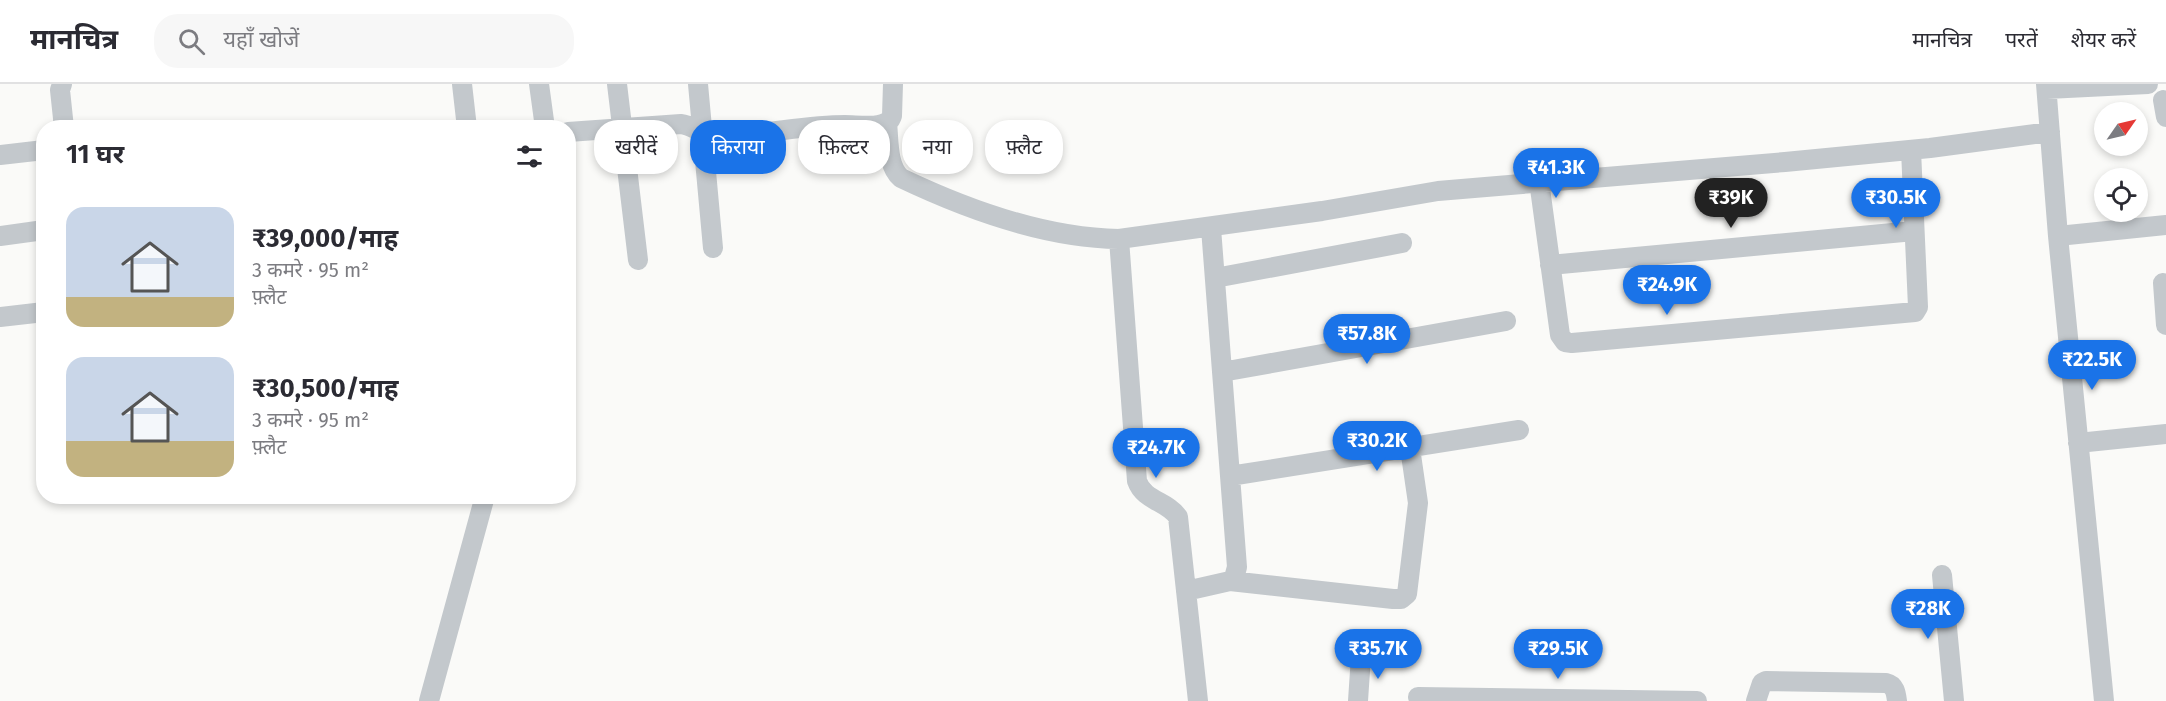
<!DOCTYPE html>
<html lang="hi">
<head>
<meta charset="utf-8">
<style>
	:root { --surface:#fff; --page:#f7f7f7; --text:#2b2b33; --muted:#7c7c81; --line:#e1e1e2; --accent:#1a73e8 }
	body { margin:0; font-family:"Fira Sans","Noto Sans Devanagari",sans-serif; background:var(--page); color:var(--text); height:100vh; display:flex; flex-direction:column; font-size:22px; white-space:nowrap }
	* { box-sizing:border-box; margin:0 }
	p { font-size:20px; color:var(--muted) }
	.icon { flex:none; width:33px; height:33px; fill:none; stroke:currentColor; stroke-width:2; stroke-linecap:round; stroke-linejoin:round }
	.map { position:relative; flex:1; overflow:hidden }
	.side { position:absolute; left:36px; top:36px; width:540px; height:384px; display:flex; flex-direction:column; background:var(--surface); border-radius:24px; box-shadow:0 3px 9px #0003 }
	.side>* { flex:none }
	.guide { position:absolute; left:594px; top:36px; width:570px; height:54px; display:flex; gap:12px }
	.needle { width:39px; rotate:56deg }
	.controls { position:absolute; left:2094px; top:18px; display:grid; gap:12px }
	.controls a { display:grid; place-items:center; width:54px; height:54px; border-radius:50%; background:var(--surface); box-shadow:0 3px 9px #0003; font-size:30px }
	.price { position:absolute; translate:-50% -51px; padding:0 14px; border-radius:21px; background:var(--accent); color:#fff; font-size:20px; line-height:39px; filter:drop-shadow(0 2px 3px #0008) }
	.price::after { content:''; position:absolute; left:50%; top:36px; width:18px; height:14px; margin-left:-9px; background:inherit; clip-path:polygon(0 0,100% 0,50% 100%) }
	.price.selected { background:#222; color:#fff }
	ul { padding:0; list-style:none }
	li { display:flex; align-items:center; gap:18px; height:150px; padding:0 30px }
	li span { display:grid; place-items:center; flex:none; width:168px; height:120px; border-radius:18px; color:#555 }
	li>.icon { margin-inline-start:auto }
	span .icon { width:72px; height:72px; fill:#fffc; stroke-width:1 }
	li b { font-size:26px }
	h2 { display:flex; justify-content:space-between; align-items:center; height:72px; padding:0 30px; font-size:26px }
	.pill { padding:0 21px; border-radius:24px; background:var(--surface); box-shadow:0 3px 9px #0003; font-size:21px; line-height:54px }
	.pill.selected { background:var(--accent); color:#fff }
	header { display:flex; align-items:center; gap:36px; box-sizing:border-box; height:84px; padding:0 30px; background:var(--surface); border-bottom:2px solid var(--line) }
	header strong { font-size:28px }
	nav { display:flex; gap:33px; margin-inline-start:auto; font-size:21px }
	.search { width:420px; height:54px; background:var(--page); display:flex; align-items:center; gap:15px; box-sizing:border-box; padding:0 21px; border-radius:24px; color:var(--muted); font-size:22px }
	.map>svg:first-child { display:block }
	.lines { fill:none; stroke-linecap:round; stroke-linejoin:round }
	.minor { stroke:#c3c8cc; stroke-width:20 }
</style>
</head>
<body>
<header>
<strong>मानचित्र</strong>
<div class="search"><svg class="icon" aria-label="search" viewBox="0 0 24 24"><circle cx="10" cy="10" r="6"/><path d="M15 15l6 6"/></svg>यहाँ खोजें</div>
<nav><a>मानचित्र</a><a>परतें</a><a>शेयर करें</a></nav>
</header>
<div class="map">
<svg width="2166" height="617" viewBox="0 0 2166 617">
	<rect width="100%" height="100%" fill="#fafaf8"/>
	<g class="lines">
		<path class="minor" d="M62,0l-2,6 4,38
			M462,0l5,44
			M539,0l6,44
			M617,0l21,176
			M698,0l15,164
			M2046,0l12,152 46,465
			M2047,5l101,-5
			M2163,16l3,17
			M887,39c2,17 0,43 14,55 65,31 145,60 218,61l203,-28 116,-20 347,-29 145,-14 120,-16
			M568,48l113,-8c11,1 19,10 30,11 45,2 89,-10 134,-10 14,0 34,4 45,-5l2,-4 1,-32
			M0,71l44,-5
			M1539,97l21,154 5,7 7,1 343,-31 3,-5 -7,-157
			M0,152l44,-6
			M2058,152l108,-11
			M1119,155l18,242c7,20 30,20 41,36l20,184
			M1550,181l364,-34
			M1215,194l187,-35
			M2163,199l3,42
			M0,233l44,-5
			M1222,288l284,-51
			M2078,359l88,-9
			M1230,392l289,-46
			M1942,491l12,126
			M1230,497l163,18h8l6,-5 11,-91 -8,-55
			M1186,507l44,-10 4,-3 3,-11 -26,-339
			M1418,613l279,4
			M429,617l56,-205
			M1358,617l3,-45
			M1756,617l6,-18 4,-2 120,2c9,2 10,10 11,18"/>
	</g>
</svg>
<div class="controls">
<a><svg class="needle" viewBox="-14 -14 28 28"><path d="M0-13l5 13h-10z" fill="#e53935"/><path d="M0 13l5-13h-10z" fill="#7c7c81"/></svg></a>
<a><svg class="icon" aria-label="locate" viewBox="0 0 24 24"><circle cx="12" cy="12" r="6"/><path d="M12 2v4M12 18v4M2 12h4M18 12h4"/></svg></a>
</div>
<b class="price" style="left:1556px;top:115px">₹41.3K</b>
<b class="price selected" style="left:1731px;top:145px">₹39K</b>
<b class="price" style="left:1896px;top:145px">₹30.5K</b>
<b class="price" style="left:1667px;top:232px">₹24.9K</b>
<b class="price" style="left:1367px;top:281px">₹57.8K</b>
<b class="price" style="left:2092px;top:307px">₹22.5K</b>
<b class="price" style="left:1377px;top:388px">₹30.2K</b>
<b class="price" style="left:1156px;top:395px">₹24.7K</b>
<b class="price" style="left:1928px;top:556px">₹28K</b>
<b class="price" style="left:1378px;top:596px">₹35.7K</b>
<b class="price" style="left:1558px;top:596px">₹29.5K</b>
<div class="guide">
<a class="pill">खरीदें</a>
<a class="pill selected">किराया</a>
<a class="pill">फ़िल्टर</a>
<a class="pill">नया</a>
<a class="pill">फ़्लैट</a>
</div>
<section class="side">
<h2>11 घर<svg class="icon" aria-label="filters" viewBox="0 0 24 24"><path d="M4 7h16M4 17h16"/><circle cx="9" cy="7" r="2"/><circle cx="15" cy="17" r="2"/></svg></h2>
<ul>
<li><span style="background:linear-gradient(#c9d6e8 75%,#c2b280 0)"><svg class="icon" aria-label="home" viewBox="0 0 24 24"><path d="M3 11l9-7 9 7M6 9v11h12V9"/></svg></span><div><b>₹39,000/माह</b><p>3 कमरे · 95 m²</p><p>फ़्लैट</p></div></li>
<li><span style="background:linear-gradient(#c9d6e8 70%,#c2b280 0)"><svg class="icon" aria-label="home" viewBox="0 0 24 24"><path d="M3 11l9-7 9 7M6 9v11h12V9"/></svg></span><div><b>₹30,500/माह</b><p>3 कमरे · 95 m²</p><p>फ़्लैट</p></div></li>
</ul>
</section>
</div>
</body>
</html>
